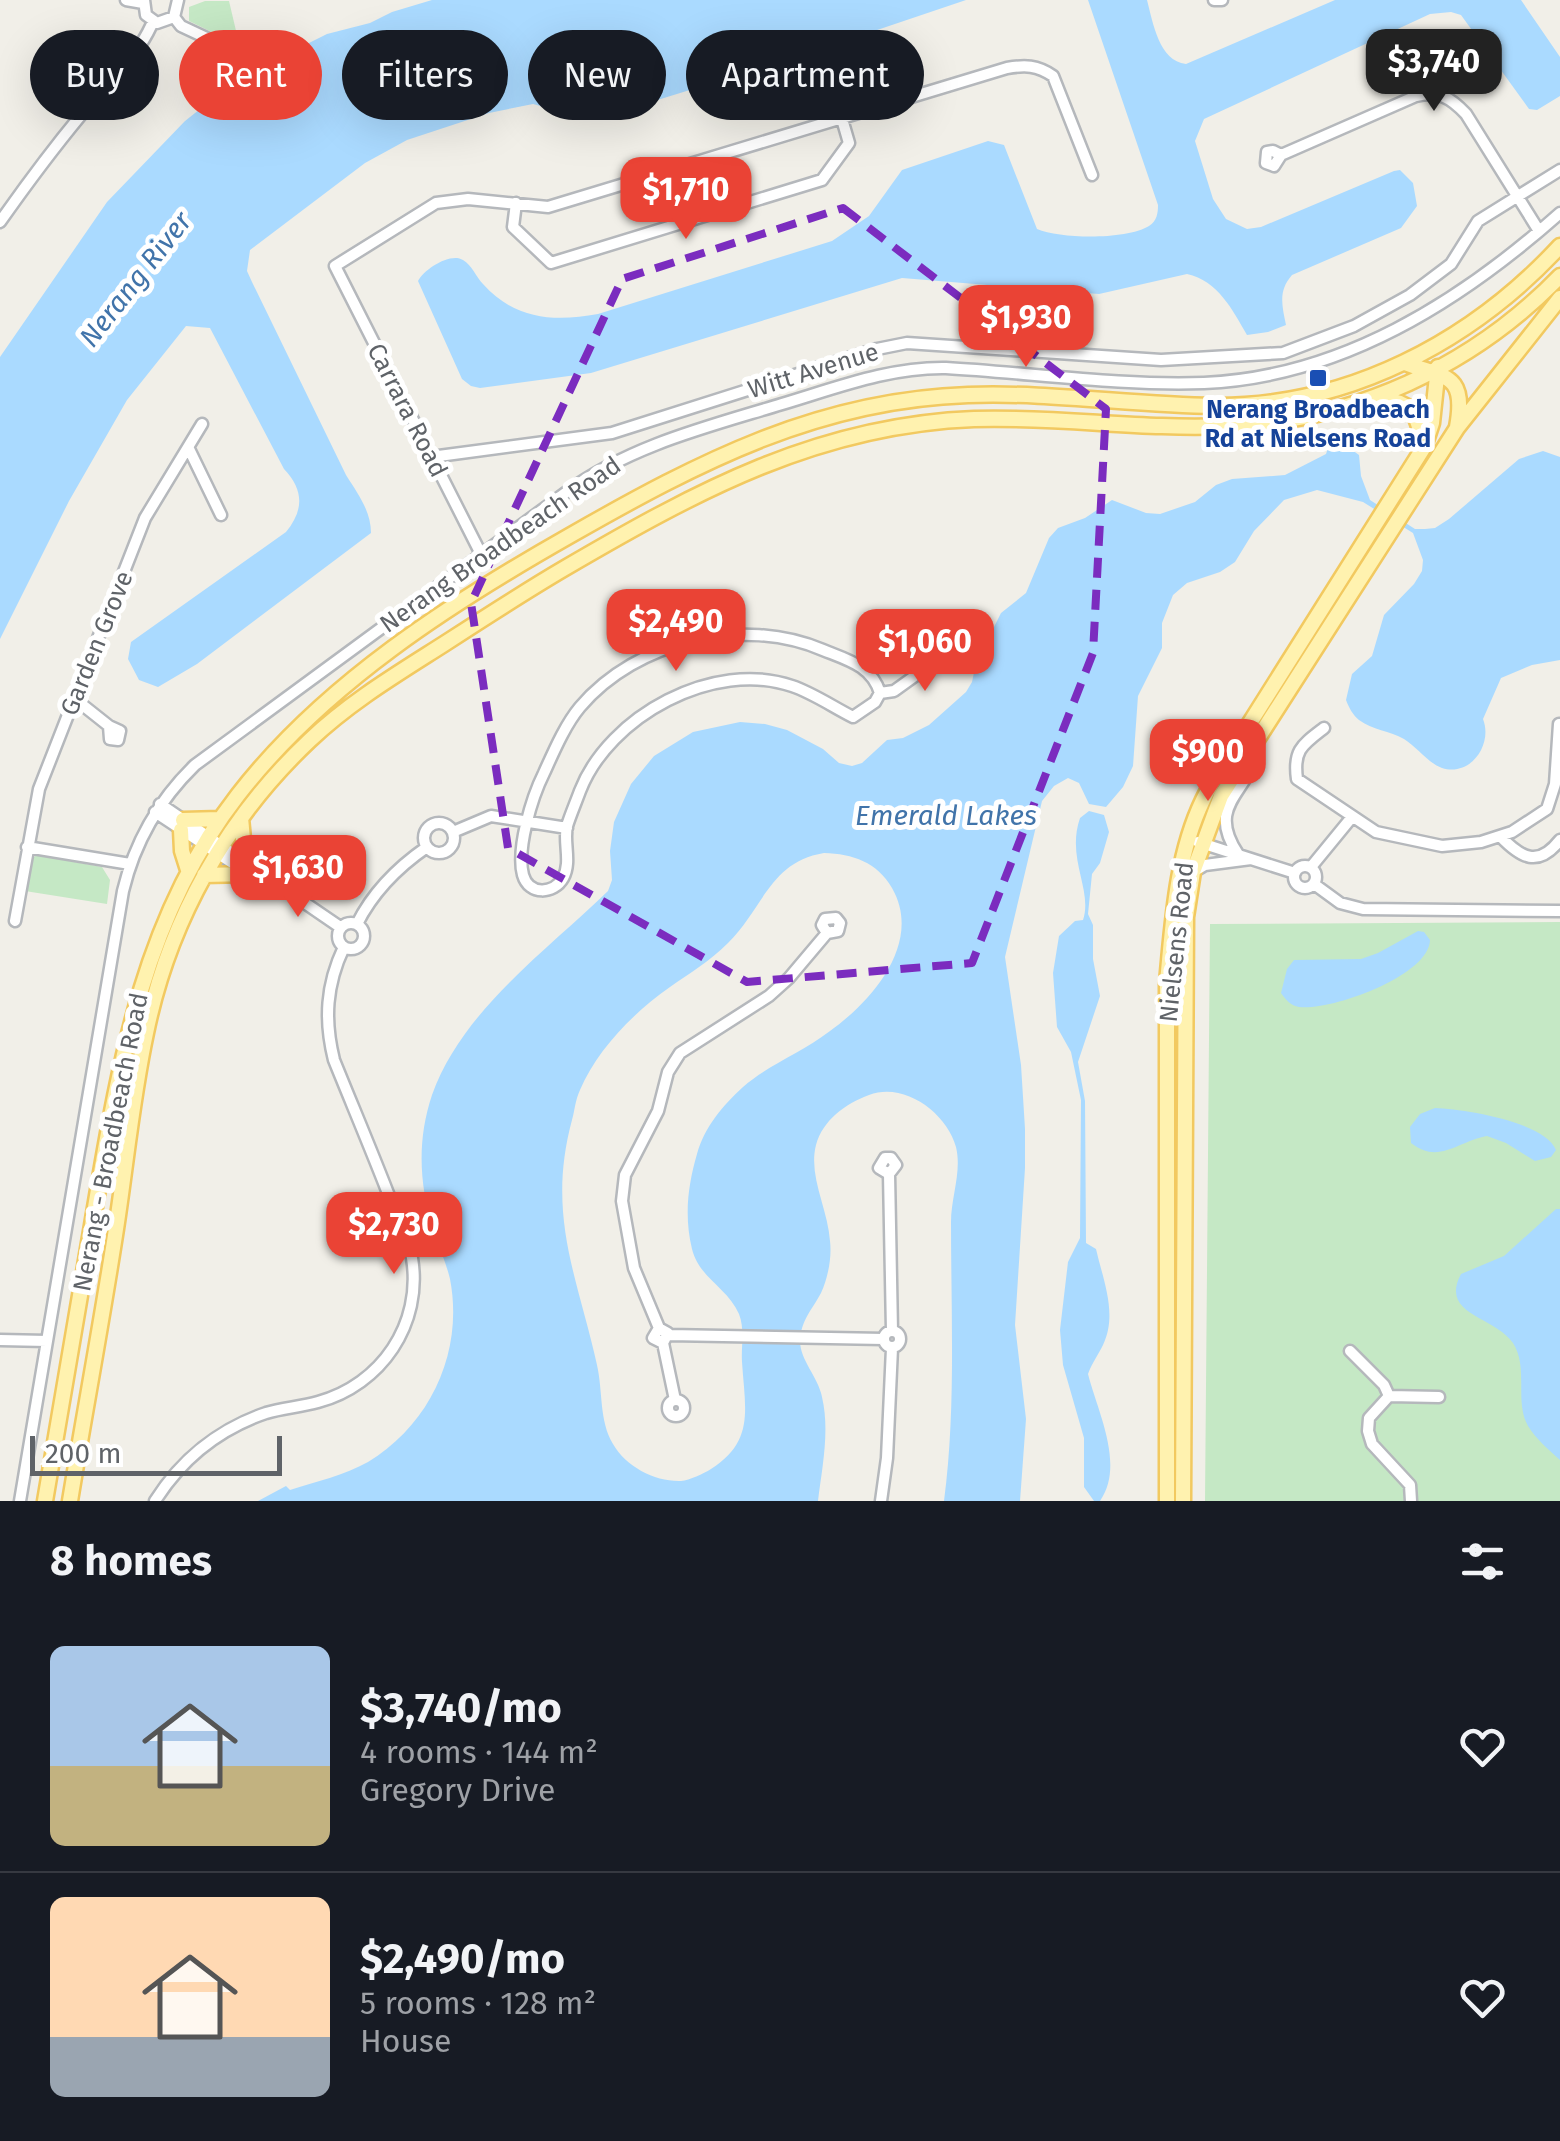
<!DOCTYPE html>
<html lang="en">
<head>
<meta charset="utf-8">
<style>
	:root { --surface:#171b24; --page:#20242c; --text:#f1f3f6; --muted:#9ea1a6; --line:#363941; --accent:#ea4335 }
	body { margin:0; font-family:"Fira Sans",sans-serif; background:var(--page); color:var(--text); height:100vh; display:flex; flex-direction:column; font-size:38px; white-space:nowrap }
	* { box-sizing:border-box; margin:0 }
	p { font-size:32px; color:var(--muted) }
	.icon { flex:none; width:55px; height:55px; fill:none; stroke:currentColor; stroke-width:2; stroke-linecap:round; stroke-linejoin:round }
	.map { position:relative; height:1501px; overflow:hidden }
	.panel { display:flex; flex-direction:column; background:var(--surface); flex:1 }
	.panel>* { flex:none }
	.guide { position:absolute; left:30px; top:30px; width:1000px; height:90px; display:flex; gap:20px }
	.scale { position:absolute; left:30px; bottom:25px; width:252px; box-sizing:border-box; padding-left:10px; border:5px solid #5f6368; border-top:0; font-size:28px; line-height:35px; white-space:nowrap; color:#5f6368; -webkit-text-stroke:8px #fff; paint-order:stroke }
	.price { position:absolute; translate:-50% -85px; padding:0 22px; border-radius:20px; background:var(--accent); color:#fff; font-size:32px; line-height:65px; filter:drop-shadow(0 2px 5px #0008) }
	.price::after { content:''; position:absolute; left:50%; top:60px; width:30px; height:22px; margin-left:-15px; background:inherit; clip-path:polygon(0 0,100% 0,50% 100%) }
	.price.active { background:#222; color:#fff }
	ul { padding:0; list-style:none }
	li { display:flex; align-items:center; gap:30px; height:250px; padding:0 50px }
	li+li { border-top:2px solid var(--line) }
	li span { display:grid; place-items:center; flex:none; width:280px; height:200px; border-radius:15px; color:#555 }
	li>.icon { margin-inline-start:auto }
	span .icon { width:120px; height:120px; fill:#fffc; stroke-width:1 }
	li b { font-size:42px }
	h2 { display:flex; justify-content:space-between; align-items:center; height:120px; padding:0 50px; font-size:42px }
	.tag { padding:0 35px; border-radius:45px; background:var(--surface); box-shadow:0 10px 40px #0002; font-size:35px; line-height:90px }
	.tag.active { background:var(--accent); color:#fff }
	.map>svg:first-child { display:block }
	.green { fill:#c5e8c5 }
	.water { fill:#aadaff; fill-rule:evenodd }
	.lines { fill:none; stroke-linecap:round; stroke-linejoin:round }
	.minor-casing { stroke:#b5b8bc; stroke-width:15 }
	.major-casing { stroke:#f2c960; stroke-width:19 }
	.minor { stroke:#fff; stroke-width:10 }
	.major { stroke:#fff2af; stroke-width:14 }
	.marked { fill:none; stroke:#7b2cbf; stroke-width:8; stroke-dasharray:20 12; stroke-linejoin:round }
	.transit-dot { fill:#1a4fb4; stroke:#fff; stroke-width:4 }
	.labels { text-anchor:middle; stroke-width:10; stroke-linejoin:round; paint-order:stroke }
	.street-label { font-size:25px; fill:#5f6368; stroke:#fff }
	.transit-label { font-size:25px; font-weight:bold; fill:#164399; stroke:#fff }
	.water-label { font-size:28px; font-style:italic; fill:#4174aa; stroke:#fff }
</style>
</head>
<body>
<div class="map">
<svg width="1560" height="1501" viewBox="0 0 1560 1501">
	<rect width="100%" height="100%" fill="#f1efe8"/>
	<path class="green" d="M205,1h24l8,34 -17,1 -31,-15v-14z
		M36,855l66,12 8,13 -3,24 -82,-13 4,-29z
		M1560,922v579h-355l5,-577z"/>
	<path class="water" d="M432,0h534l-154,52 -219,68 -60,-16 -44,9 -82,27 -42,23 -115,87 -3,21 5,11 94,193c12,19 25,36 25,58l-174,131 -39,23 -19,-7 -11,-21 3,-17 155,-110c18,-22 18,-42 -2,-63l-74,-141 -24,-2 -59,74 -58,101 -69,138v-282l107,-155 78,-81 54,-43 88,-44 43,-11 22,-11z
		M1088,0h59c6,23 12,61 39,64l149,-64h186l39,57v39l-23,14 -8,-1 -68,-94 -10,-3 -21,2 -226,105 -9,22 18,58 13,20 21,10 14,-2 133,-56 6,-1 13,13 4,23 -16,22 -109,47c-14,16 -10,30 -6,50l-18,7 -21,3c-15,-26 -29,-54 -60,-61l-88,20 -197,-16 -311,95 -111,15 -9,-2 -9,-7 -44,-98c6,-12 33,-29 45,-21 9,5 13,17 20,24 32,36 72,38 115,30l234,-73 37,-25 33,-46 86,-29 16,4 33,84c24,10 89,11 112,-3 8,-5 9,-13 9,-21z
		M1341,442l18,13 2,21 9,24 45,29h10l10,-1 14,-9 70,-60 24,-8 17,6v203l-28,5 -31,13 -18,41c10,25 -12,58 -41,49 -14,-5 -25,-21 -38,-29 -14,-8 -32,-9 -45,-19 -6,-5 -10,-12 -13,-20l6,-26 20,-18 12,-41 30,-31 8,-13 1,-11 -10,-27 -50,-31 -46,-12 -33,10 -30,31 -19,31 -15,10 -33,11 -14,12 -11,28v25l-24,48 -5,70 -10,21 -17,20 -17,-3 -10,-21 -11,-5 -14,8 -12,15 -37,156 16,108 4,64v39l-10,157 11,94 -6,82h-76c12,-90 7,-186 7,-279 0,-25 11,-50 5,-75 -9,-34 -52,-66 -87,-52 -24,9 -46,25 -53,50 -8,31 12,64 14,96 2,16 -2,37 -9,52 -9,17 -20,27 -21,48 0,19 18,36 22,56 8,34 0,71 -4,104h-560l28,-15 4,4c25,-8 55,-15 78,-28 63,-38 96,-111 82,-183 -4,-17 -12,-34 -17,-50 -14,-45 -16,-89 -1,-134 30,-84 112,-142 176,-204l4,-11 -2,-29 4,-29 17,-38 23,-28 39,-24 47,-10 25,2 22,6 36,19 16,14 13,3 10,-3 25,-23 16,-2 26,-13 37,-33 6,-10 4,-19 25,-50 25,-20 23,-55 9,-10 27,-10 27,-18 34,13 14,1 35,-12 21,-17 16,-6 53,-4 41,-21 3,-9zM824,853c29,1 53,9 68,35 31,54 -19,112 -62,143 -29,22 -62,34 -87,56 -20,18 -39,41 -46,67 -9,31 -13,62 -5,95 7,29 36,39 47,65 6,15 2,33 3,48 3,47 13,79 -31,107 -8,5 -21,11 -30,12 -25,1 -55,-14 -68,-37 -14,-23 -10,-53 -16,-79 -19,-87 -51,-149 -25,-245 3,-11 3,-19 8,-30 17,-40 53,-77 90,-103 20,-14 40,-26 58,-44 36,-36 42,-81 96,-90z
		M1089,811l15,4 5,17 -9,31 -8,11 -4,40 5,11v34l7,37 -22,66 7,39 1,142 10,6c7,31 22,65 7,96 -5,10 -11,18 -15,29 10,39 37,91 12,127h-6l-10,-14v-49l-21,-73 -3,-35 8,-68 12,-24 1,-138 -10,-48 -14,-25 -4,-54 6,-37 16,-15 8,-1c10,-30 -17,-61 -3,-102z
		M1418,931l6,1 6,8c-1,36 -99,71 -131,67 -8,-1 -14,-8 -18,-14l6,-24 7,-9 67,-1 17,-6z
		M1435,1108c29,1 110,14 121,42l-5,7 -16,4 -29,-18 -19,-7c-29,5 -48,29 -76,7l-1,-16 10,-13z
		M1556,1209h4v251c-11,-10 -24,-21 -32,-34 -14,-25 1,-58 -15,-83 -18,-27 -74,-28 -52,-69l43,-18z"/>
	<g class="lines">
		<defs>
			<path id="minor" d="M126,0l17,3
				M144,0l2,15 11,8 17,-6 4,-17
				M1214,0h8
				M174,17l7,9 47,22
				M1281,155l-8,-4 -6,1 -1,11 8,3 7,-11 135,-59c23,-5 34,1 50,18l73,117
				M516,203l-3,24 38,36 271,-83 27,-37 -7,-24
				M0,222c26,-37 52,-72 81,-107 29,-33 53,-52 72,-93
				M189,449l32,66
				M431,457l181,-24 265,-84 30,-6 254,17 122,-7 71,-27 56,-31 41,-31 27,-43 82,-51
				M481,554l-146,-288 101,-63 32,-4 80,8 459,-139c18,-3 30,-3 46,8l39,99
				M880,693c-8,-27 -32,-33 -57,-43 -80,-34 -186,-10 -243,57 -15,18 -26,44 -36,66 -12,24 -28,76 -21,102 6,21 31,19 40,3 9,-16 0,-36 4,-52 3,-10 9,-24 13,-35 29,-75 134,-132 212,-105 21,7 41,21 61,31l22,-15 5,-9 14,-2 57,-41
				M75,699l34,27 11,5 -2,9 -8,-1 -1,-13
				M1324,728c-22,17 -31,22 -27,51l79,53 66,14 39,-4 31,-10 35,-23 8,-25 4,-60
				M160,804l180,123
				M155,812l94,62 22,8
				M424 838a15 15 0 1 1 30 0a15 15 0 1 1-30 0Z
				M453,832l38,-16 76,12
				M1500,836c21,22 38,32 60,4
				M1198,842l97,31
				M27,847l103,17
				M1238,854c-36,-54 19,-63 17,-109
				M1294 877a11 11 0 1 1 22 0a11 11 0 1 1-22 0Z
				M1311,867l41,-50
				M1193,872l12,-7 46,-6
				M1314,884l26,19 23,6 197,2
				M15,921l24,-132 106,-271 57,-94
				M338 936a13 13 0 1 1 26 0a13 13 0 1 1-26 0Z
				M357,924c16,-32 41,-57 70,-77
				M889,1174l-10,-6 6,-10h6l5,7 -7,9 3,157
				M659,1328l-6,10 10,5 5,-10 -9,-5 -25,-60 -12,-67 3,-26 33,-64 10,-39 12,-19 89,-57 20,-18 38,-45 11,-2 2,-8 -4,-5 -11,1 -3,6 5,8
				M884 1339a8 8 0 1 1 16 0a8 8 0 1 1-16 0Z
				M669,1335l215,4
				M0,1340l47,1
				M663,1343l12,57
				M1350,1351l34,34 5,11 50,1
				M1389,1396l-20,22 -1,13 4,13 38,41 1,16
				M668 1408a8 8 0 1 1 16 0a8 8 0 1 1-16 0Z
				M20,1501l103,-610c12,-50 35,-90 72,-126l373,-274c64,-46 139,-64 214,-87 54,-16 107,-37 164,-36 86,5 173,18 258,15 137,-6 256,-81 356,-170
				M155,1501c26,-41 64,-72 111,-88 16,-5 34,-6 52,-11 63,-17 105,-78 94,-144 -3,-20 -13,-39 -21,-57 -18,-47 -38,-94 -57,-141 -10,-40 -8,-75 10,-113
				M881,1501l6,-43 5,-110"/>
			<path id="major" d="M1405,363c39,15 62,9 52,64
				M1375,398c9,3 16,2 25,5 18,7 20,27 23,43
				M241,818l4,42
				M183,820l37,-1
				M181,830l1,21 6,19
				M204,875l45,-1
				M45,1501c15,-92 31,-184 47,-276 26,-152 48,-304 146,-430 86,-111 213,-192 333,-260 128,-73 247,-135 397,-140 82,-3 164,10 246,11 134,1 257,-64 346,-160
				M70,1501c15,-91 32,-181 46,-272 10,-65 16,-131 30,-196 23,-112 80,-214 164,-293 40,-38 87,-66 134,-96 40,-26 80,-52 121,-76 132,-77 253,-143 409,-149 84,-3 169,11 253,7 127,-5 245,-59 333,-150
				M1167,1501v-519c6,-61 9,-126 36,-182 8,-17 18,-32 28,-47l193,-306 8,-24 6,-56
				M1183,1501l3,-584 7,-45 28,-76 236,-368 103,-130"/>
		</defs>
		<use href="#minor" class="minor-casing"/>
		<use href="#major" class="major-casing"/>
		<use href="#minor" class="minor"/>
		<use href="#major" class="major"/>
	</g>
	<path class="marked" d="M843,208l263,201 -13,244 -121,310 -225,19 -239,-134 -37,-245 151,-324z"/>
	<rect class="transit-dot" x="1308" y="368" width="20" height="20" rx="5"/>
	<g class="labels">
		<g class="street-label">
			<text transform="translate(813 370) rotate(-17)" y="9">Witt Avenue</text>
			<text transform="translate(408 410) rotate(63)" y="9">Carrara Road</text>
			<text transform="translate(500 544) rotate(-35)" y="9">Nerang Broadbeach Road</text>
			<text transform="translate(96 643) rotate(-68)" y="9">Garden Grove</text>
			<text transform="translate(1176 942) rotate(-84)" y="9">Nielsens Road</text>
			<text transform="translate(110 1142) rotate(-79)" y="9">Nerang - Broadbeach Road</text>
		</g>
		<g class="transit-label">
			<text x="1318" y="418">Nerang Broadbeach<tspan x="1318" dy="29">Rd at Nielsens Road</tspan></text>
		</g>
		<g class="water-label">
			<text transform="translate(135 279) rotate(-52)" y="10">Nerang River</text>
			<text x="946" y="825">Emerald Lakes</text>
		</g>
	</g>
</svg>
<div class="scale">200 m</div>
<b class="price active" style="left:1434px;top:114px">$3,740</b>
<b class="price" style="left:686px;top:242px">$1,710</b>
<b class="price" style="left:1026px;top:370px">$1,930</b>
<b class="price" style="left:676px;top:674px">$2,490</b>
<b class="price" style="left:925px;top:694px">$1,060</b>
<b class="price" style="left:1208px;top:804px">$900</b>
<b class="price" style="left:298px;top:920px">$1,630</b>
<b class="price" style="left:394px;top:1277px">$2,730</b>
<div class="guide">
<a class="tag">Buy</a>
<a class="tag active">Rent</a>
<a class="tag">Filters</a>
<a class="tag">New</a>
<a class="tag">Apartment</a>
</div>
</div>
<section class="panel">
<h2>8 homes<svg class="icon" aria-label="filters" viewBox="0 0 24 24"><path d="M4 7h16M4 17h16"/><circle cx="9" cy="7" r="2"/><circle cx="15" cy="17" r="2"/></svg></h2>
<ul>
<li><span style="background:linear-gradient(#a9c7e8 60%,#c2b280 0)"><svg class="icon" aria-label="home" viewBox="0 0 24 24"><path d="M3 11l9-7 9 7M6 9v11h12V9"/></svg></span><div><b>$3,740/mo</b><p>4 rooms · 144 m²</p><p>Gregory Drive</p></div><svg class="icon" aria-label="heart" viewBox="0 0 24 24"><path d="M12 20l-8-8c-3-5 5-10 8-4 3-6 11-1 8 4z"/></svg></li>
<li><span style="background:linear-gradient(#ffd9b3 70%,#9aa5b1 0)"><svg class="icon" aria-label="home" viewBox="0 0 24 24"><path d="M3 11l9-7 9 7M6 9v11h12V9"/></svg></span><div><b>$2,490/mo</b><p>5 rooms · 128 m²</p><p>House</p></div><svg class="icon" aria-label="heart" viewBox="0 0 24 24"><path d="M12 20l-8-8c-3-5 5-10 8-4 3-6 11-1 8 4z"/></svg></li>
</ul>
</section>
</body>
</html>
